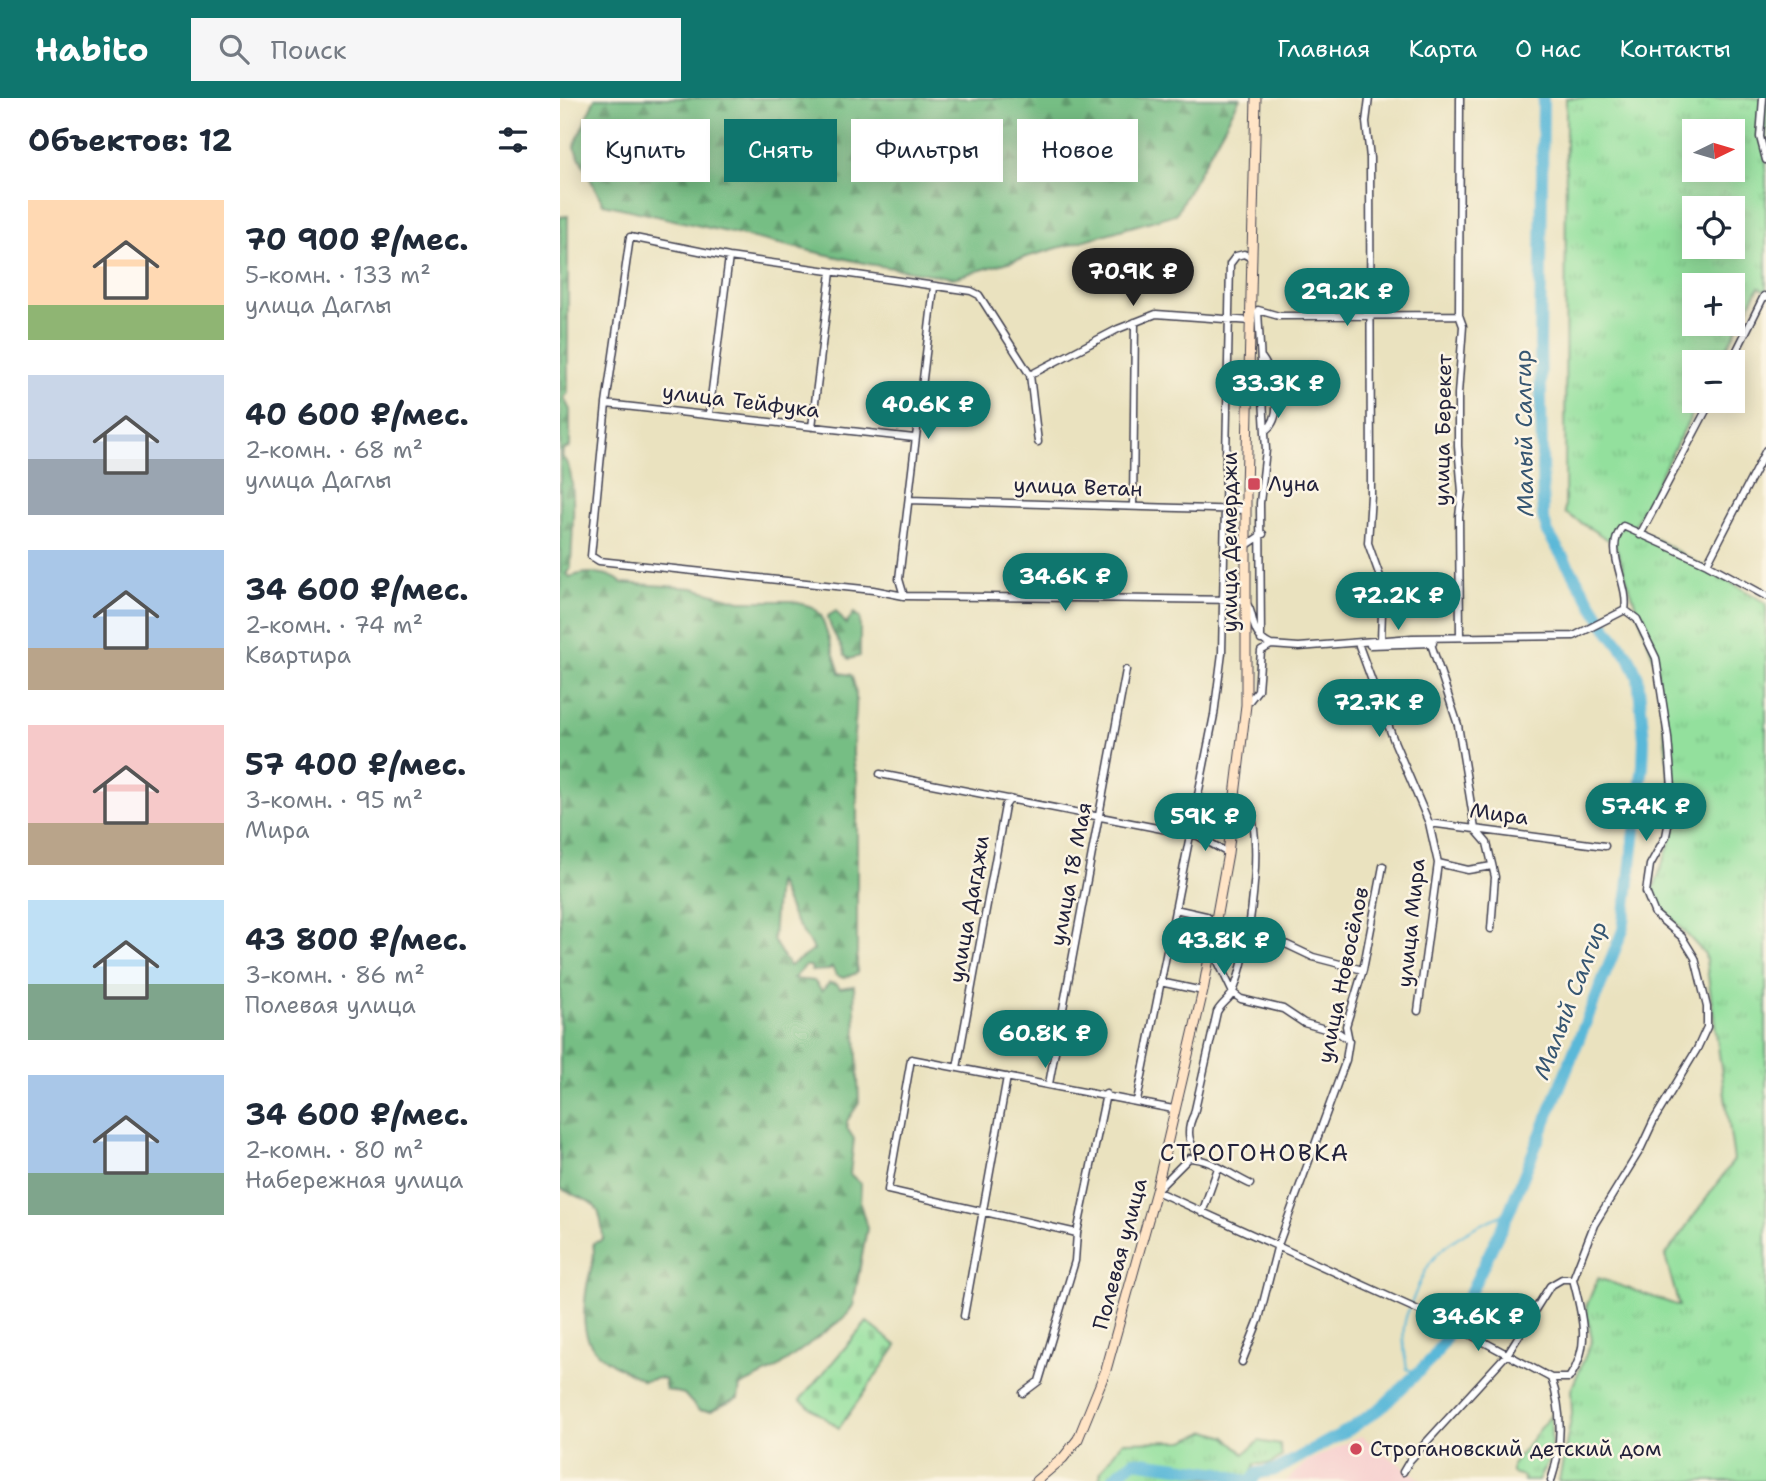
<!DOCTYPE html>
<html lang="ru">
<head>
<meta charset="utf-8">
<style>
	:root { --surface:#fff; --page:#f6f6f7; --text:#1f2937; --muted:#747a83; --accent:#0f766e }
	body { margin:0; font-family:"Shantell Sans",sans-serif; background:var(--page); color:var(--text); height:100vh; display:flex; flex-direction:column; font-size:26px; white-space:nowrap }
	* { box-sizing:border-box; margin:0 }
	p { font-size:23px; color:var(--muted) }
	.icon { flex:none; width:38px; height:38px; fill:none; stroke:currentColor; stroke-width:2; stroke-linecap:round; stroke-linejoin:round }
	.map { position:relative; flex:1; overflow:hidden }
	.details { display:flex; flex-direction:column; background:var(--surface); width:560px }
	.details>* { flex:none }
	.banner { position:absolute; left:21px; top:21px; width:665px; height:63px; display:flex; gap:14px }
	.needle { width:46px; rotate:85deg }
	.controls { position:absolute; left:1122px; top:21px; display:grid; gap:14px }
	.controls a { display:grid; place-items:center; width:63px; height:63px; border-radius:0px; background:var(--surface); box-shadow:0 4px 18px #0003; font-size:35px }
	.price { position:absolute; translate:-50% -60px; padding:0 16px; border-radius:24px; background:var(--accent); color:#fff; font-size:23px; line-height:46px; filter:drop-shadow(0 2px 4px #0008) }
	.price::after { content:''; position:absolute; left:50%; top:42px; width:21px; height:16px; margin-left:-10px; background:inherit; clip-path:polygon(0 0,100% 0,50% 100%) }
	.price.current { background:#222; color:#fff }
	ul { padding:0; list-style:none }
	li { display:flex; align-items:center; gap:21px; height:175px; padding:0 28px }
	li span { display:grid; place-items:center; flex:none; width:196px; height:140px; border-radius:0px; color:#555 }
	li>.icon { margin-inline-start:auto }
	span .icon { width:84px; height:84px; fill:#fffc; stroke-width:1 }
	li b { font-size:30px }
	h2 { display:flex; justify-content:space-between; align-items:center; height:84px; padding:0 28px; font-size:30px }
	.tag { padding:0 24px; border-radius:0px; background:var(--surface); box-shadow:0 4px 18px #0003; font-size:24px; line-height:63px }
	.tag.current { background:var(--accent); color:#fff }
	header { display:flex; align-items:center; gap:42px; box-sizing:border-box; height:98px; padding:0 35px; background:var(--accent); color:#fff }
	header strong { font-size:33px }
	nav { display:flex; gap:38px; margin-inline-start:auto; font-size:24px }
	.search { width:490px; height:63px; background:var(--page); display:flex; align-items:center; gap:18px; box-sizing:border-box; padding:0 24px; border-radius:0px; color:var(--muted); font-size:26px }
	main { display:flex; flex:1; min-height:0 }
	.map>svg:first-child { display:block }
	.built { fill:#f7d0cf }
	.grass { fill:url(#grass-tufts); stroke:#5a816c; stroke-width:2; fill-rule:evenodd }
	.forest { fill:url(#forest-firs); stroke:#4c7060; stroke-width:2; fill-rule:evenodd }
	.cemetery { fill:url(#cemetery-stones); stroke:#5a816c; stroke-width:2 }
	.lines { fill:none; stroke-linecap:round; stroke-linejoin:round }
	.stream { stroke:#5ab8d8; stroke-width:2 }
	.river { stroke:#5ab8d8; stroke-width:12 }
	.minor-casing { stroke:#403f4f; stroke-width:9 }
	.secondary-casing { stroke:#403f4f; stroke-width:11 }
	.minor { stroke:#fff; stroke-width:6 }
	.secondary { stroke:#ffe4c6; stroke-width:9 }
	.poi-dot { fill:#d1495b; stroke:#fcf5e5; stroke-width:2.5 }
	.labels { text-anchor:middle; stroke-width:5; stroke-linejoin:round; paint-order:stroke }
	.street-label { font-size:21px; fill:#22223b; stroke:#fcf5e5 }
	.poi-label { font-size:21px; fill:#22223b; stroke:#fcf5e5; text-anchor:start }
	.water-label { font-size:23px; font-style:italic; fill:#365672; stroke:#fcf5e5 }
	.quarter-label { font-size:24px; letter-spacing:2px; fill:#22223b; stroke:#fcf5e5 }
</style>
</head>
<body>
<header>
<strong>Habito</strong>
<div class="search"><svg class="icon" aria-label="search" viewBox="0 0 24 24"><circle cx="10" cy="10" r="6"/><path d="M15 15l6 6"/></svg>Поиск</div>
<nav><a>Главная</a><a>Карта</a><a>О нас</a><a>Контакты</a></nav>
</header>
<main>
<section class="details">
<h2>Объектов: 12<svg class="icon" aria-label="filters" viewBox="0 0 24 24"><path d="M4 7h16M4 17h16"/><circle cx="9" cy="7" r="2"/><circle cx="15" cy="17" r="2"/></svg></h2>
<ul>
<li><span style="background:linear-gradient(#ffd9b3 75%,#8fb573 0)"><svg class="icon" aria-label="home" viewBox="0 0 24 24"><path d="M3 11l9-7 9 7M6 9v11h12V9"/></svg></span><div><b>70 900 ₽/мес.</b><p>5-комн. · 133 m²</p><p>улица Даглы</p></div></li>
<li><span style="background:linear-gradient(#c9d6e8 60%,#9aa5b1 0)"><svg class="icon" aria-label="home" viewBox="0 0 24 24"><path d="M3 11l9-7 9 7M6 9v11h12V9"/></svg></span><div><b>40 600 ₽/мес.</b><p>2-комн. · 68 m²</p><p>улица Даглы</p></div></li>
<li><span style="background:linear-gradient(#a9c7e8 70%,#b9a48a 0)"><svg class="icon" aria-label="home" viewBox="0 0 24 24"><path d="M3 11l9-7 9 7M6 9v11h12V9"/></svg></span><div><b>34 600 ₽/мес.</b><p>2-комн. · 74 m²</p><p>Квартира</p></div></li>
<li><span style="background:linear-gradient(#f6c9c9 70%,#b9a48a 0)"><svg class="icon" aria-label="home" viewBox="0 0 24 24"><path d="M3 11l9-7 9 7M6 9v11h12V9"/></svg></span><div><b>57 400 ₽/мес.</b><p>3-комн. · 95 m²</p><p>Мира</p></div></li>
<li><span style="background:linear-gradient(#bfe0f5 60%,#7fa58c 0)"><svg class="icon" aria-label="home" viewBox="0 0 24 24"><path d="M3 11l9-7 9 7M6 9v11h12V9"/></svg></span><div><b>43 800 ₽/мес.</b><p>3-комн. · 86 m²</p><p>Полевая улица</p></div></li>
<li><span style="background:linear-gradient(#a9c7e8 70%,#7fa58c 0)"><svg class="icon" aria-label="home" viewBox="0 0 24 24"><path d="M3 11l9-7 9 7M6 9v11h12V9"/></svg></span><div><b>34 600 ₽/мес.</b><p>2-комн. · 80 m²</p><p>Набережная улица</p></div></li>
</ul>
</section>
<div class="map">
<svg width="1206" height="1383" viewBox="0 0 1206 1383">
	<defs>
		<pattern id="grass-tufts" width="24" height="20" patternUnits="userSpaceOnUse" patternTransform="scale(1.75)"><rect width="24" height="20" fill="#93e09d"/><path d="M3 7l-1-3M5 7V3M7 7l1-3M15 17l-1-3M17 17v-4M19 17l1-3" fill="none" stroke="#7ec088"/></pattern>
		<pattern id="forest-firs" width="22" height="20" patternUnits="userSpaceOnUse" patternTransform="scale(1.75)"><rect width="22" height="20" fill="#76be84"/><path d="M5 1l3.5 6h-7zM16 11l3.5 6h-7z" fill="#609a6d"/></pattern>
		<pattern id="cemetery-stones" width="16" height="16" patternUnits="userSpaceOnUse" patternTransform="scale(1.75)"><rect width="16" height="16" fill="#93e09d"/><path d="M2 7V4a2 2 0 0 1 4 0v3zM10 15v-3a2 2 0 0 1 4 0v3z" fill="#7ec088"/></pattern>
	</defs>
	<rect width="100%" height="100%" fill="#fcf5e5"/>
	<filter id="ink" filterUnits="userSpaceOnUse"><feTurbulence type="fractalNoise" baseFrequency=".0143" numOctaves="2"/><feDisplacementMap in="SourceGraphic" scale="14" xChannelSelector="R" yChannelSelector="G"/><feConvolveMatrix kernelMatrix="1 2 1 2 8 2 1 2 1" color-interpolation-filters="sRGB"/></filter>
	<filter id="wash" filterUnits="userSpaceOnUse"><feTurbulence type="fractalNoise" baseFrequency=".00686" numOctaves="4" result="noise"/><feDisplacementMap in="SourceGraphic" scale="28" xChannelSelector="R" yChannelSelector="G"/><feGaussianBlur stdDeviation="1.57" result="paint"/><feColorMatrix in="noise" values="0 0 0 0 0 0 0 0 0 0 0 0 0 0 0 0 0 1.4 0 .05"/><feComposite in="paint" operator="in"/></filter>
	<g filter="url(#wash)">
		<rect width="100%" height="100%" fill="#eae2bf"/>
		<path class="built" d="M801,1338l62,45h-137l20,-19z"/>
		<path class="grass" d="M1006,0h200v193l-7,-4 -40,75h-25v39h5l-65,125 132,77v878h-207l13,-67 -1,-24 21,-50 -6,-33 12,-29 81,28 -14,-50 69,-96 -29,-206 -54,-58 24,-68 -18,-159 -42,-125 -50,-31zM1134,33h38v39h-38zM1134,110h38v39h-38zM1134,187h38v39h-38z
			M991,1317v40l-13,26h-14l-1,-5 -11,-3v-8z
			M647,1333l19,6 18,17 15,-13 21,4 2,11 -11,8h-16l-7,17 -33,-3 -116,3 2,-10 21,-29 62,-1z"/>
		<path class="forest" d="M35,0h645l-64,116 -223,64 -85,-14 -265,-60 -29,-57z
			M8,118v177l-4,5 6,12v37l-7,3 -1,7c18,15 9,87 9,111l-5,6 4,3c15,-6 39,-6 52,6l71,5 47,13h51l22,6 8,8 19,58 11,2c14,32 -6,70 6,101v197l-14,5 -7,-3 -4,-8 -4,3 -16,1 -1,-5h-6l-12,13 21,2 8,10 7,-8 7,1 4,4 14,-2 5,117 -12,18v7l7,11 -4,35 11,10 -1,19 7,25 -14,78 -7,10 -70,53 -36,17 -2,12 -27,13h-12l-15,-17 -18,-4 -2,-10 -5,-2 -15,3c-51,-27 -67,-32 -57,-95 3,-16 9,-27 6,-43l10,-3c-2,-43 -11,-35 -43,-52v-971zM217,782l15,36 22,34 -25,16 -16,-26z
			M276,513l10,13 8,-11 6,5v38l-11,3 -4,-3c-4,-15 -15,-22 -17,-40z"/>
		<path class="cemetery" d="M307,1224l30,24 -58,82 -39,-28z"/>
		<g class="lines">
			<path class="stream" d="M851,1206c5,-12 9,-25 16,-36 16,-28 54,-45 82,-56
				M849,1211c-9,19 -5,40 -2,60l11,4"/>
			<path class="river" d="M554,1383v-4l20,-16 86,12 24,8
				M691,1383l7,-8 18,-3 74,-41 32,-22 51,-49 27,-44 49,-102 114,-282 20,-165 1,-26 -6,-62 -9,-20 -23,-30 -58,-94 -5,-16 -3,-174 3,-245"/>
		</g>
	</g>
	<g filter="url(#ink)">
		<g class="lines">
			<defs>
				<path id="minor" d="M809,0l-3,24 4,36 1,337 -3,48 15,42 -2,55
					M1203,0l-3,39 6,23
					M698,212l21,6 180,-1
					M698,213l8,139 -6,53 1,137
					M702,260c12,16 23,58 4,72
					M1171,264l33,-66 2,1
					M470,277l88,-46 38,-15 96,7
					M46,306l308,34
					M149,316l20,-157
					M252,329l19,-155
					M478,344l-8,-67 -51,-80 -8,-4 -242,-34 -99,-20 -24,167 -15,152 8,5 274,29 31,6 338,4c16,9 4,34 29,45
					M349,402l337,10
					M573,408l2,-184
					M1080,437l71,-134
					M687,447l16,-11
					M1147,466l59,-114
					M344,498l-5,-17 35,-292
					M1065,512c5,-27 -23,-60 -2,-84l84,38 59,32
					M900,539l-1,-121 3,-24 -4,-46v-52l5,-68 -4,-11 1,-217
					M798,545l36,98 35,82 9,40 -20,148
					M871,546l27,81 17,104 12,14 8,34 -4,52
					M810,547l63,-2
					M686,607l12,-15 3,-39 10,-6 28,2 113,-9 162,-2 51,-26
					M320,676l318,62 30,17
					M636,699l39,10 18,15c7,41 -4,131 -20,170 -3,7 -12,12 -16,20l-23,102c-9,18 -5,28 5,44
					M869,725l176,23
					M878,765l30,7 24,-4
					M615,811l31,7 10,8 59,15 38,18 50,13
					M651,849l22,46 8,6 42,10 21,14 35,10 8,6
					M600,884l43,9
					M397,970l48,-262 5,-7
					M489,986l77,-414
					M546,996l-29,139 -189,-43 23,-131 262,50
					M577,1003l77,-386 8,-62 8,-389 6,-8 8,-2 7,4
					M690,1086c-20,-9 -38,-25 -61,-26l-33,33 304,138 91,49c12,33 11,70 0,103
					M642,1115l16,-45
					M404,1218l43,-239
					M682,1264l17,-43 18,-71 69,-188 3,-19 -3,-15 17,-56 20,-104
					M991,1280h18c23,-32 13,-63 4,-99
					M463,1295l16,-12 36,-120 2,-28
					M843,1374l7,-12 98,-107 42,-67 12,-7h11l21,-54 46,-75 14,-30 43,-71 10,-22v-20l-12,-49 -13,-21 -27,-23 -9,-22 4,-27 16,-29 7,-36 -5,-63 -12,-79 -19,-39 -12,-9"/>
				<path id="secondary" d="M476,1383l27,-23 15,-19 28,-69 50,-179 47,-200 25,-138 18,-148v-215l10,-392"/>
			</defs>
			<use href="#minor" class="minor-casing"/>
			<use href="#secondary" class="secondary-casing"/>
			<use href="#minor" class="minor"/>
			<use href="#secondary" class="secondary"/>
		</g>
	</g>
	<g class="poi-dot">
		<rect x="687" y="379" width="14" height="14" rx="3.5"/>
		<circle cx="796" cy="1351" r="7"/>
	</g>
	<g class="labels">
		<g class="street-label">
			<text transform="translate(181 303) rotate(7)" y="7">улица Тейфука</text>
			<text transform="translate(883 332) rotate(-89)" y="7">улица Берекет</text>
			<text transform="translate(518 389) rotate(2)" y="7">улица Ветан</text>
			<text transform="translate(670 444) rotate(-90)" y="7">улица Демерджи</text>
			<text transform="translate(939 716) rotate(7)" y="7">Мира</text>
			<text transform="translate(511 776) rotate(-79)" y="7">улица 18 Мая</text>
			<text transform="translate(409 811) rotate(-80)" y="7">улица Дагджи</text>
			<text transform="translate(851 825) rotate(-84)" y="7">улица Мира</text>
			<text transform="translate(783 877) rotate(-78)" y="7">улица Новосёлов</text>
			<text transform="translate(560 1156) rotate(-75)" y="7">Полевая улица</text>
		</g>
		<g class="poi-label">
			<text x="708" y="393">Луна</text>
			<text x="810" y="1358">Строгановский детский дом</text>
		</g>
		<g class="water-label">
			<text transform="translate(964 335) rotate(-91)" y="8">Малый Салгир</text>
			<text transform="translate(1010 902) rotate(-69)" y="8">Малый Салгир</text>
		</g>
		<g class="quarter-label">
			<text x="695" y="1063">СТРОГОНОВКА</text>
		</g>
	</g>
</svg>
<div class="controls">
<a><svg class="needle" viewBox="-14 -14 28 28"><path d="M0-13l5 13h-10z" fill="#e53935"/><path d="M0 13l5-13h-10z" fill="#747a83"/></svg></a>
<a><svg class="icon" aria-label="locate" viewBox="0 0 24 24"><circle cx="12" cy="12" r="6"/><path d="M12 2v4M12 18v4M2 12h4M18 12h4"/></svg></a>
<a>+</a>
<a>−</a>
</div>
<b class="price current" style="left:573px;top:210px">70.9K ₽</b>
<b class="price" style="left:787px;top:230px">29.2K ₽</b>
<b class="price" style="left:718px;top:322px">33.3K ₽</b>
<b class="price" style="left:368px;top:343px">40.6K ₽</b>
<b class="price" style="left:505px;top:515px">34.6K ₽</b>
<b class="price" style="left:838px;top:534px">72.2K ₽</b>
<b class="price" style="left:819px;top:641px">72.7K ₽</b>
<b class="price" style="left:1086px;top:745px">57.4K ₽</b>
<b class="price" style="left:645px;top:755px">59K ₽</b>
<b class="price" style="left:664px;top:879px">43.8K ₽</b>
<b class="price" style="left:485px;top:972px">60.8K ₽</b>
<b class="price" style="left:918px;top:1255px">34.6K ₽</b>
<div class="banner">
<a class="tag">Купить</a>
<a class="tag current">Снять</a>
<a class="tag">Фильтры</a>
<a class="tag">Новое</a>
</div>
</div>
</main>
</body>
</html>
